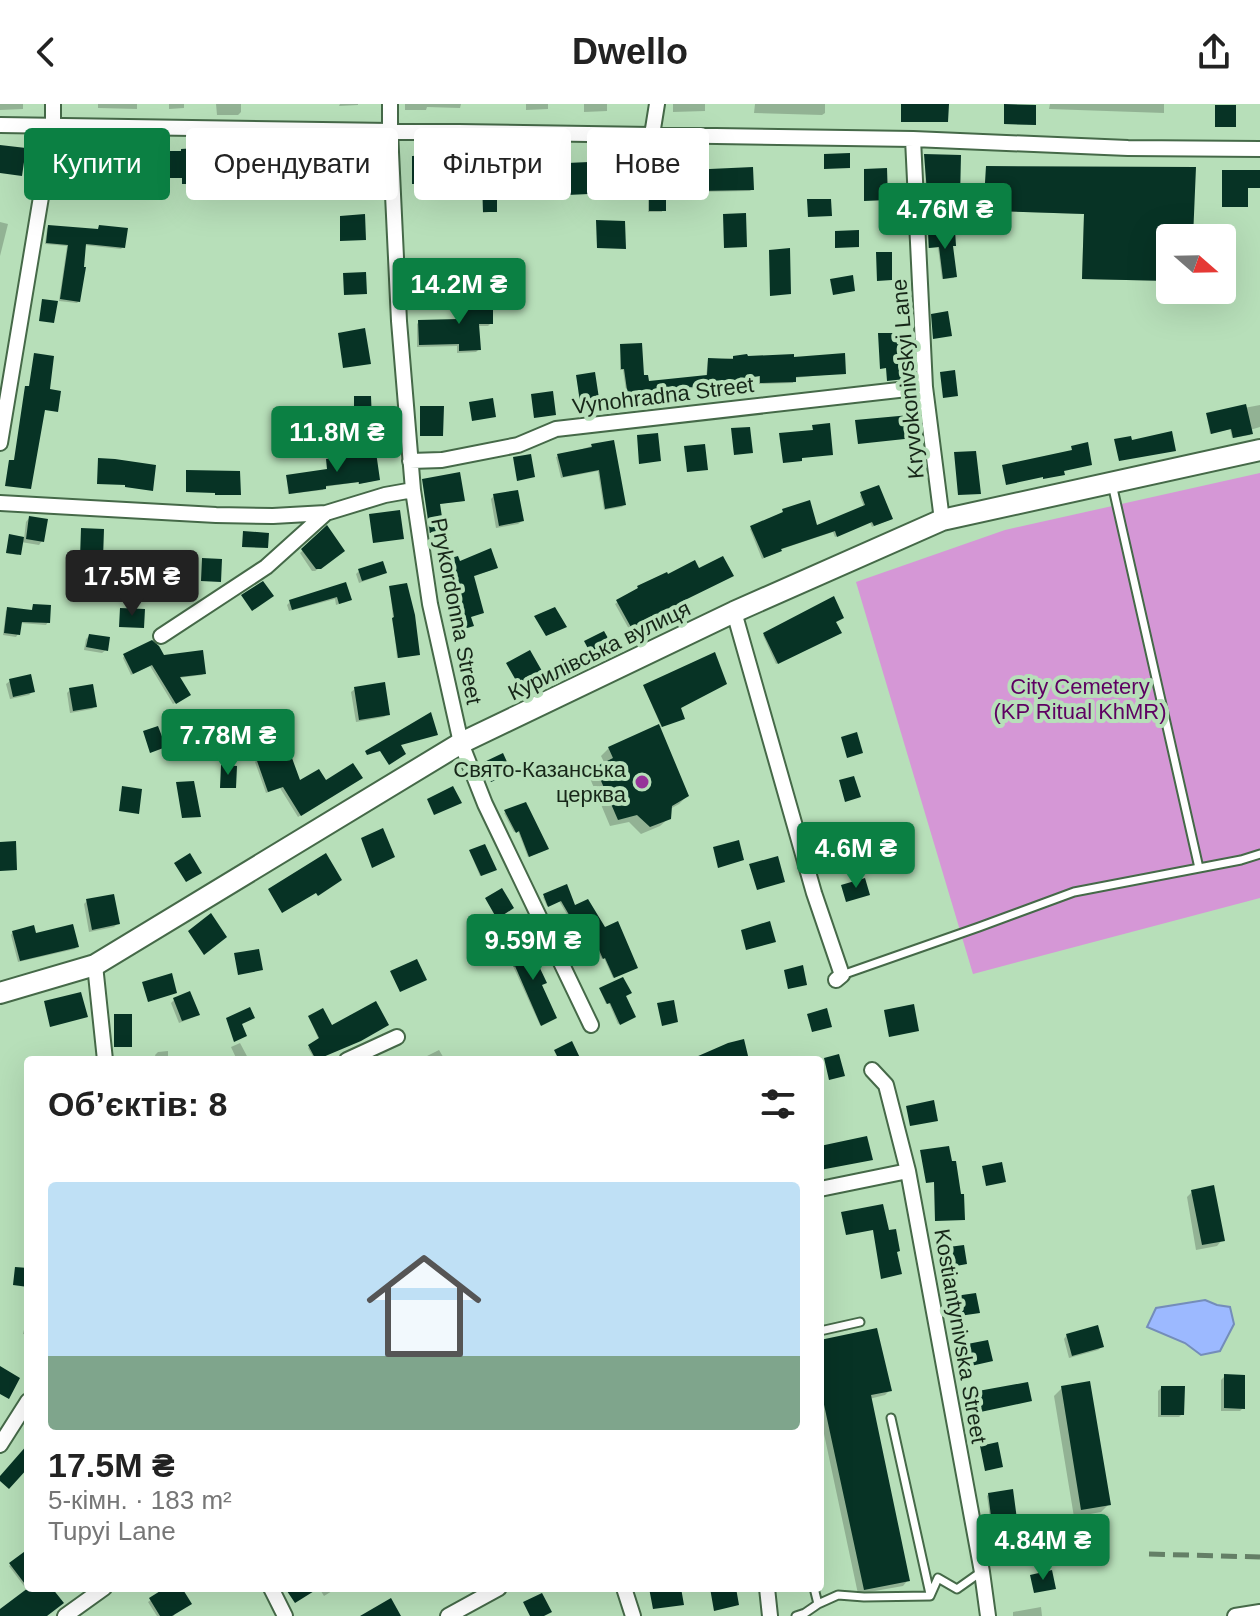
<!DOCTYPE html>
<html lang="uk">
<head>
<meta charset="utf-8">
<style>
	:root { --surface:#fff; --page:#f6f6f6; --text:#222; --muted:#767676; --accent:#0b8043 }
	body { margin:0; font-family:Arial,sans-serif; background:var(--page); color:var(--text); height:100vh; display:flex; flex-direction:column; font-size:30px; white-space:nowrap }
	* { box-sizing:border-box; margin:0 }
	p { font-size:26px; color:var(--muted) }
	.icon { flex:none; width:44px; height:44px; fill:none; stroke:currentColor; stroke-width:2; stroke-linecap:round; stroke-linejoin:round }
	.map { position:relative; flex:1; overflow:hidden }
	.panel { position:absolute; left:24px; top:952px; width:800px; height:536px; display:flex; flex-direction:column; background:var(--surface); border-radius:8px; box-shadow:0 8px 32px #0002 }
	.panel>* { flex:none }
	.hud { position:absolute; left:24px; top:24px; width:800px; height:72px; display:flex; gap:16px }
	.needle { width:52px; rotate:110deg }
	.fabs { position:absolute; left:1156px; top:120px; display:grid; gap:16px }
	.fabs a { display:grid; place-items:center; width:80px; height:80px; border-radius:8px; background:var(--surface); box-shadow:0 8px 32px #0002; font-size:40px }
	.price { position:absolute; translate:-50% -68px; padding:0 18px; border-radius:8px; background:var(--accent); color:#fff; font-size:26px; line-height:52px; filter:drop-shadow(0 2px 4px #0008) }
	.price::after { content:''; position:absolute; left:50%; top:48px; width:24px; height:18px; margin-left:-12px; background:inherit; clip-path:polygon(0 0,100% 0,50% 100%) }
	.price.current { background:#222; color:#fff }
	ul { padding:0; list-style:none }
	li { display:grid; align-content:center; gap:16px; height:424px; padding:0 24px }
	li span { display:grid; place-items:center; height:248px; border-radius:8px; color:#555 }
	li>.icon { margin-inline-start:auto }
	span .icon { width:144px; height:144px; fill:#fffc; stroke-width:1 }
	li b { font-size:34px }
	h2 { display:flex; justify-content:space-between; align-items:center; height:96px; padding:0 24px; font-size:34px }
	.chip { padding:0 28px; border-radius:8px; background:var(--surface); box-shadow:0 8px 32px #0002; font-size:28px; line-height:72px }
	.chip.current { background:var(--accent); color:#fff }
	header { display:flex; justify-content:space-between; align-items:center; height:104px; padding:0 24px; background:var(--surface); font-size:36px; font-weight:700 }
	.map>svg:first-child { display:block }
	.green { fill:#d597d6 }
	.water { fill:#9cb9ff; stroke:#748dba; stroke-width:2 }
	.shadow { fill:#0003 }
	.building { fill:#073325 }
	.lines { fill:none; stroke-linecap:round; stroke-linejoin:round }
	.service-casing { stroke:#456948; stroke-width:11 }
	.minor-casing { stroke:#456948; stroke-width:18 }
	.secondary-casing { stroke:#456948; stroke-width:24 }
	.service { stroke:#fff; stroke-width:7 }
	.minor { stroke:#fff; stroke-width:14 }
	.secondary { stroke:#fff; stroke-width:20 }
	.rail { stroke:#647f66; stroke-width:5; stroke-dasharray:16 8; stroke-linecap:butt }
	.poi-dot { fill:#963399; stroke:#b7dfb9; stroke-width:3 }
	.labels { text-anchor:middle; stroke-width:8; stroke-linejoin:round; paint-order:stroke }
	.street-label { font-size:22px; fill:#172719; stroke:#b7dfb9 }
	.park-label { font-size:22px; fill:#5e0062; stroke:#b7dfb9 }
	.poi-label { font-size:22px; fill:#172719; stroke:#b7dfb9; text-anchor:end }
</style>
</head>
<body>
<header><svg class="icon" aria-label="back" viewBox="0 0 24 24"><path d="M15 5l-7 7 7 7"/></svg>Dwello<svg class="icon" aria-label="share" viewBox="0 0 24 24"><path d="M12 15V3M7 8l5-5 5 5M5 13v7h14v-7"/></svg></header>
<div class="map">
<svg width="1260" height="1512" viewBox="0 0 1260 1512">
	<rect width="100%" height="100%" fill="#b7dfb9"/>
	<path class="green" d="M1260,369v425l-287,76 -117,-392 149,-52z"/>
	<path class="water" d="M1205,1196l12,5 13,2 4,17 -14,27 -19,4 -16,-12 -38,-16 9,-19z"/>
	<path class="shadow" d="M0,0h23v5l-23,1z
		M98,0h39v5l-39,-1z
		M169,0h15v4l-15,1z
		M216,0h25v8l-3,3h-21z
		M340,0h18v1l-19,1z
		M405,0h56l-1,4 -33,-1 -1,3h-21z
		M526,0h22v5l-22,1z
		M584,0h23v7l-23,1z
		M673,0h32v7l-32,1z
		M755,0h70v9l-3,2 -68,-2z
		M1050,0h114v9l-115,-4z
		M462,51l63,28h-30v28l-12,2 -1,-36 -20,1z
		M925,53l33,44h26l3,-33 204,70h-21v43l-88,-2 2,-65 -120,-4v6h-15l-2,-25 -21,2z
		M620,54l44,15 88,16 -2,2 -54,1 -1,4 -31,2 -2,14h-14v-22l-31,-2 2,-28z
		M0,118l8,2 -8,32z
		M48,123l50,3 2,-3 23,20 -2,2 -37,-4 -5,56 -2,2 -18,-2 8,-55 -22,-2 2,-15z
		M928,130l26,11 -3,2 3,31 -12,1 -4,-32 -10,1z
		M458,197l33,22 -3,3h-11l2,23 -3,3 -19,1v-7l-40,1v-23l2,-2 37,-1v-17z
		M621,242l26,37 59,-6 2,-17 26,-2 58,1 52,14 -50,5 -1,5 -34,1v-8l-34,5 -2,9 -35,-2 -1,4 -38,4 -1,6 -20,2 -5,-34h-3z
		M577,273l21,28 -1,1 -17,2z
		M1260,301v22l-10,3v5l-18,3 -2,-9 -20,5 -3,-19z
		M592,342l32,59 -2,2 -18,3 -6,-39 -37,7 -5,-21z
		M327,357l51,19 -20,4v-2l-34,5 -1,3 -35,4 -1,-17 40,-6z
		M423,377l40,20 -25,3 3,27 -12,2z
		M861,390l28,26 -17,7 -2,-5 -35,15 -2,-5 -54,18 -1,2 -16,7 -12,-30 1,-1 31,-13 1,-5 32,18 49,-21 -4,-11z
		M494,392l28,25 -4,3 -22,4 -5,-29z
		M29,414l13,23 -3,4 -18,-3 -3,13 -12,-2 4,-17 14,3 2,-17z
		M327,424l13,26 -25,17h-3l-12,-18z
		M439,460h19l36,5 -22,8 10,36 -13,4 3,9 -2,1 -15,4 -17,-66z
		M359,467l26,1 -4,3 -22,8 -3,-9z
		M345,480l4,16 -3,2 -10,3 -1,-6 -46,12 -2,-6 3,-3z
		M390,484l27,67 -20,3z
		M638,484l43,13 1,8 -28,13 -3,-4 -22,11 -14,-25z
		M33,502l15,16 -2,3 -26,-2 -2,11 -2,3 -13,-2 3,-24 2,-2 23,3z
		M834,519l4,11 -62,30 -13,-29z
		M89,532l17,14 -4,3 -18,-3 2,-11z
		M124,552l38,1 42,16 -2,2 -24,3 8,19 -13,7 -23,-38 -19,9 -8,-17z
		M10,577l22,11 -3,3 -19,4 -4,-15z
		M644,583l35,21 3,11 -24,9 29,68 -8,8 -9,5 -1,9 -9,8 -19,8 -12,-12 -19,4 -21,-50 8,-7 8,-5 -4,-8 8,-8 52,-22z
		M355,585l33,25 -4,3 -28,5 -5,-30z
		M70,586l25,16 -3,3 -22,4 -3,-20z
		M257,656l42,23 59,-4 -60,38 -18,-29 -14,5 -11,-31z
		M525,700l21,46 -18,7 -10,-26 -4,1 -10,-19z
		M470,748l24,18 -14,6z
		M566,783l8,21 60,61 -21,9 -9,-20 -2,1 -5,-9 -10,5 -8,-14 3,-2 -23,-38 -12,5 -4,-9z
		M87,797l30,23 -3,3 -25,5 -5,-28z
		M13,828l22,3 42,11 -2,3 -57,13 -7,-27z
		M508,851l31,30 15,34 -14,6z
		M600,885l24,7 9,22 -15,6 -9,-21 -3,1z
		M174,896l23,14 -3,3 -15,6 -8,-20z
		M309,913l22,11 27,13 -43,19 -7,-12 11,-8z
		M240,939l9,17h-12l-6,-13z
		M439,946l6,10h-20v-3z
		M168,947v6l19,-1 1,4h-64l32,-2 -1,-3 3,-3z
		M1192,1088l30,48 -5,6 -21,4 -9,-53z
		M28,1209v22l-5,-1z
		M1067,1231l35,12 -4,3 -29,8 -5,-19z
		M820,1238l70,48 -5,5 -16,4 39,181 -5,6 -45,8 -38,-179z
		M1225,1272l18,32 -3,3h-19v-31z
		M1062,1284l46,117 -7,7 -27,5 -20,-121z
		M1161,1284l21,26 -3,3h-21v-26z
		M989,1390l27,35 43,15 -19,5 -1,-7 -38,7 -4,-25 -6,1 -4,-29z
		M24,1450l4,5v29h22l-6,28h-41l-3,-4 27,-22 -18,-24z
		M169,1484h11l-6,28h-17l-9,-14z
		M319,1484h18l-13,8z
		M1041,1503l1,9h-29v-4z"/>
	<path class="building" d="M901,0h48l-1,18h-47z
		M1004,0l32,1v20l-32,-1z
		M1215,1h21v22h-21z
		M0,41l26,3 -4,28 -22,-3z
		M65,43l28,4 -2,22 -29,-4z
		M214,43v18h-12l-1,19h-19v-6h-30l1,-27h28v-2z
		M462,49h21v2l44,2v27l-30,-2v30h-14l-1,-35h-20z
		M850,49v15l-26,1v-15z
		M251,50h23v6l39,1 -1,27h-24v-10l-38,-1z
		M924,50l37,1 -1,44h24l2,-33 210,1 -3,71h-23v43l-88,-2 2,-65 -118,-4 1,5h-18l-1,-24 -21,1z
		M432,51v29h-20v-28z
		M620,52l46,1v14l87,-4 1,23 -56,1v4l-32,2v14h-17v-22l-31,-1z
		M336,55l30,1 1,28 -15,1v-12l-15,1z
		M589,58v32l-22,1v-32z
		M887,64l1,32 -24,1v-32z
		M1222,66h38v18h-12v19h-26z
		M807,95h24l1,17 -24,1z
		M746,109l1,34 -23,1 -1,-34z
		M365,110l1,26 -26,1v-25z
		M596,116l29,1 1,28 -29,-1z
		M48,121l50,4 1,-4 29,3 -3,20 -39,-4 -2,23h2l-6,35 -20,-3 8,-54 -22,-2z
		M859,126v17l-24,1v-17z
		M955,126l1,16h-3l4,31 -14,2 -4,-32 -10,1 -1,-16z
		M790,144l1,46 -21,2 -1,-46z
		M876,148h16v28l-15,1z
		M442,158v20l-27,1v-20z
		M366,168l1,22 -23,1 -1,-22z
		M853,171l2,16 -22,4 -3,-16z
		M42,195l16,2 -4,22 -15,-2z
		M457,195h36v25h-14l2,26 -22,1v-7l-40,1 -1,-25 40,-1z
		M948,207l4,25 -19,3 -2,-25z
		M365,224l6,36 -28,4 -5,-35z
		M878,229h17l2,9h7l1,37 -18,2 -1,-13 -6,1z
		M642,239l2,32h4l1,6 58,-6 1,-17 25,1v-3l14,-2 1,2 46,-2v3l51,-4 1,21 -50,3v5l-36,1v-7l-33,5v8l-37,-2v5l-39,3 1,6 -23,3 -5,-35h-3l-1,-25z
		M34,249l20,3 -4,33 11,2 -3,21 -13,-2 -14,79 -26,-3 4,-26h5l11,-74h4z
		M955,266l3,26 -15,2 -3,-26z
		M595,268l5,33 -19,3 -5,-33z
		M553,287l3,24 -22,3 -3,-24z
		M354,292h17l1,25 -18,1z
		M493,294l3,19 -24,4 -3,-19z
		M1246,300l7,30 -20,4 -2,-9 -20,5 -5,-21z
		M420,302h24l-1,30h-23z
		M910,311l4,23 -56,6 -3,-24z
		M830,319l3,32 -31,3v3l-19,2 -4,-30 34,-3 -1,-5z
		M750,323l3,26 -19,2 -3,-27z
		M1172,327l4,20 -57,10 -5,-22 17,-3 1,4z
		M658,329l3,28 -22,3 -2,-29z
		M614,336l12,65 -21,4 -6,-39 -36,7 -6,-23 35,-7 -1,-3z
		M1088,338l4,23 -28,6 1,4 -22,4v-2l-37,8 -4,-20 70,-15 -1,-4z
		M705,340l3,26 -21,2 -3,-26z
		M976,347l5,43 -23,1 -4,-43z
		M376,348l4,28 -21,4v-2l-33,4v3l-37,5 -3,-19 41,-6 -1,-10z
		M531,350l4,23 -18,4 -4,-24z
		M98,354l17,1 41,6 -3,26 -28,-4v-2l-28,-1z
		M186,366l54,1 1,24h-26v-2l-29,-1z
		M460,368l5,29 -25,3 4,26 -14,3 -8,-54z
		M879,381l14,34 -19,7 -2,-4 -35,15 -2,-6 -54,18 1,2 -18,7 -14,-32 33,-14 -1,-3 28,-9 7,25 48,-20 -5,-13z
		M518,386l6,31 -25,5 -6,-32z
		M400,406l4,29 -31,4 -4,-29z
		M29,412l19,3 -4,23 -18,-3z
		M327,421l18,26 -24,18h-5l-15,-20z
		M81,424l23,1 -1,30 -23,-1z
		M243,427l26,2 -1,15 -26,-1z
		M9,430l15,3 -3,18 -15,-2z
		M491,444l7,20 -24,8 10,37 -13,4 3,9 -17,5 -19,-69 20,-6 2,5z
		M723,452l11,20 -51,25 3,6 -30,14 -2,-4 -22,12 -16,-29 22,-12 -1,-2 30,-14 1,2 27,-14 4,8z
		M202,454l20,1 -1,23 -20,-1z
		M121,455l17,1 -1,25 -17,-1z
		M383,457l4,12 -25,8 -4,-12z
		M263,477l11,15 -22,15 -11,-16z
		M346,478l6,18 -13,4 -2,-7 -45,13 -3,-10z
		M407,479l8,32 5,40 -22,3 -6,-40 2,-1 -5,-31z
		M834,492l10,22 -8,4 6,11 -64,31 -15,-31z
		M33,500l18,1 -1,18 -28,-1 -2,13 -16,-2 3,-26 25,3z
		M555,503l12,20 -21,9 -12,-20z
		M120,504l25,1 -1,19 -25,-1z
		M604,527l9,16 -20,11 -9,-17z
		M89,530l21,3 -2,14 -22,-4z
		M152,536l7,6 5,9 39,-5 3,24 -26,3 11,18 -15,9 -24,-39 -19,9 -10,-20z
		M530,546l12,21 -24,13 -12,-21z
		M715,548l12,32 -46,24 4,11 -23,8 -19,-42z
		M31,570l4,18 -22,5 -4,-18z
		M385,578l5,33 -31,5 -5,-33z
		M93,580l4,23 -24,4 -4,-23z
		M431,608l7,23 -37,10 5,9 -17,11 -9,-14 -13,4 -2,-4z
		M659,620l30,72 -17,10 -1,13 -21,8 -13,-12 -19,5 -23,-53 18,-9 -5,-11z
		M158,622l8,21 -16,6 -7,-22z
		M857,628l6,21 -16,5 -6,-21z
		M288,643l12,33 19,-11 7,11 27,-17 10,15 -62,38 -18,-29 -15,5 -12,-34z
		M503,649l9,20 -21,9 -9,-19z
		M221,661l16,1 -1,22h-16z
		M854,672l7,21 -16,5 -6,-22z
		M194,677l7,36 -19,1 -6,-36z
		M122,682l20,3 -3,25 -20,-3z
		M453,682l9,17 -28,12 -7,-16z
		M526,698l23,47 -20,8 -10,-26 -3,2 -12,-23z
		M383,724l12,29 -23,11 -11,-30z
		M846,728l7,23 -19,6 -6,-23z
		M739,736l5,20 -26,8 -5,-21z
		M16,737l1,29 -17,1v-29z
		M485,740l12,26 -16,6 -12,-26z
		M190,749l12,20 -16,9 -12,-19z
		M326,749l16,27 -24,16 -2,-3 -34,20 -14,-24z
		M778,752l7,26 -28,8 -8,-26z
		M865,774l5,17 -24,7 -5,-17z
		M567,780l8,21 13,-6 17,28 13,-6 20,47 -24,10 -9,-20 -2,1 -4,-9 -11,6 -9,-18 3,-1 -21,-36 -13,6 -5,-13z
		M502,784l12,20 -17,11 -12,-21z
		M114,790l6,30 -28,6 -6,-31z
		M211,809l16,24 -23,18 -16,-24z
		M770,817l6,21 -30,8 -5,-20z
		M73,820l6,23 -59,14 -8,-30 22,-6 2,8z
		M528,839l19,40 -5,2 15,33 -16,8 -26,-60 -1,1 -7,-14z
		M259,845l4,21 -25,5 -4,-22z
		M417,855l10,21 -27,12 -10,-21z
		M803,861l4,20 -19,4 -4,-19z
		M172,869l5,20 -29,9 -6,-20z
		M623,873l9,16 -6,3 10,21 -16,8 -10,-22 -3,1 -8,-16z
		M190,887l10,24 -18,6 -9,-23z
		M81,888l7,25 -38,10 -6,-26z
		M674,896l4,22 -16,4 -5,-23z
		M376,897l13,24 -28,16 -45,19 -8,-15 11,-7 -11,-22 15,-8 9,17z
		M914,900l5,27 -30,6 -5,-27z
		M250,903l5,11 -13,6 5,12 -13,6 -8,-24z
		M827,904l5,19 -20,5 -5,-18z
		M114,910h18v33h-18z
		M744,935l5,21h-60l39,-17z
		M572,937l9,19h-22l-5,-10z
		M839,950l6,22 -16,4 -5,-22z
		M934,996l4,21 -28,5 -4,-20z
		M867,1032l6,24 -53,10v-24z
		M949,1042l3,15h4l5,33h3l1,26 -30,1 -1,-39 -8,1 -6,-33z
		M1002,1058l4,20 -20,4 -4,-20z
		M1214,1081l11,56 -23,4 -11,-55z
		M883,1100l6,26 7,-1 4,22 -3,1 5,22 -21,5 -8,-49 -27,5 -5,-23z
		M964,1141l3,19 -22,4 -4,-20z
		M15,1163l13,1v19l-15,-2z
		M976,1189l4,20 -28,4 -4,-20z
		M1098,1221l6,22 -32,9 -6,-22z
		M877,1224l15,63 -21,4 39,186 -46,9 -41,-190 -3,1v-61z
		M988,1236l5,21 -31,7 -5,-22z
		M0,1262l20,12 -11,21 -9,-5z
		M1224,1270l21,1v34l-21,-1z
		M1090,1277l21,124 -30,5 -20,-124z
		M1028,1278l4,19 -61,13 -4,-21z
		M1161,1282h24l-1,29h-23z
		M998,1338l5,25 -18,4 -5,-25z
		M28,1340v24l-19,21 -9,-8v-5z
		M1013,1385l5,38 39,-7 4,25 -19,4 -2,-8 -37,8 -5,-26 -6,1 -4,-31z
		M28,1445v39h24l12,15 -17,13h-47v-7l28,-21 -19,-25z
		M1052,1466l4,19 -22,4 -4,-18z
		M165,1484h17l10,16 -20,12h-12l-11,-18z
		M285,1484h34l-24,15z
		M649,1484h32l3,17 -31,4z
		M710,1484h26l3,17 -25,6z
		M542,1489l10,19 -8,4h-14l-7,-14z
		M391,1494l10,18h-41z"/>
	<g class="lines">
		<defs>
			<path id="service" d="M1112,380l87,384
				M842,871l137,-48 95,-35 167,-32 19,-6
				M820,1227l40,-9
				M891,1314l39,176
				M818,1500l20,-9 26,2 66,-1 8,-18 19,11 24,-17
				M796,1512l9,-3 13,-9 -4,-16"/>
			<path id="minor" d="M390,0v27l9,190 14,169 17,114 31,139 24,61 106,221
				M0,21l913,14 215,9 132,1
				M652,31l5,-31
				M913,35l12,248 17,133
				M0,339l53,-318v-21
				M410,357l32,-1 76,-15 38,-16 369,-42
				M0,399l216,12 57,1 53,-3 59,-18 28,-5
				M734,508l80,281 28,82 -6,5
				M161,532l105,-69 60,-54
				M95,861l10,95
				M347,956l50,-23
				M872,966l14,15 22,86 74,401 6,44
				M820,1085l88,-18
				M0,1341l28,-44
				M271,1484l14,28
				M624,1484l9,28
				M767,1484l3,28
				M65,1512l39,-28
				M448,1512l51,-28
				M1235,1512l25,-4"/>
			<path id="secondary" d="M0,889l95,-28 366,-222 273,-131 208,-92 318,-70"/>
		</defs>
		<use href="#service" class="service-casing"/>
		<use href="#minor" class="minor-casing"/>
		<use href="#secondary" class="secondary-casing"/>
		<use href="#service" class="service"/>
		<use href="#minor" class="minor"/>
		<use href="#secondary" class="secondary"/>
		<path class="rail" d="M1149,1450l111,3"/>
	</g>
	<circle class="poi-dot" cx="642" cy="678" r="8"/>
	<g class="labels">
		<g class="street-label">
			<text transform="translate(907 275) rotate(-95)" y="8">Kryvokonivskyi Lane</text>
			<text transform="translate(663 291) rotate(-7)" y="8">Vynohradna Street</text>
			<text transform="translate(457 507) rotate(79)" y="8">Prykordonna Street</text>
			<text transform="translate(599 546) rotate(-26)" y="8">Курилівська вулиця</text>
			<text transform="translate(961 1232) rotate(80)" y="8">Kostiantynivska Street</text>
		</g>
		<g class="park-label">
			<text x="1080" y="590">City Cemetery<tspan x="1080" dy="25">(KP Ritual KhMR)</tspan></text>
		</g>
		<g class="poi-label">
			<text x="626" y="673">Свято-Казанська<tspan x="626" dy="25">церква</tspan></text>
		</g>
	</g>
</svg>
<div class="fabs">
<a><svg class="needle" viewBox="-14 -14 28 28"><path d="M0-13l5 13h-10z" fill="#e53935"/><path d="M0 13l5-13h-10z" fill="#767676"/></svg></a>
</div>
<b class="price" style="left:945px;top:147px">4.76M ₴</b>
<b class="price" style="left:459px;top:222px">14.2M ₴</b>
<b class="price" style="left:337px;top:370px">11.8M ₴</b>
<b class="price current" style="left:132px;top:514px">17.5M ₴</b>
<b class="price" style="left:228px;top:673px">7.78M ₴</b>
<b class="price" style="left:856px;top:786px">4.6M ₴</b>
<b class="price" style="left:533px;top:878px">9.59M ₴</b>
<b class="price" style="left:1043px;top:1478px">4.84M ₴</b>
<div class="hud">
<a class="chip current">Купити</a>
<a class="chip">Орендувати</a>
<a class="chip">Фільтри</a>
<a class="chip">Нове</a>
</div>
<section class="panel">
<h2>Об’єктів: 8<svg class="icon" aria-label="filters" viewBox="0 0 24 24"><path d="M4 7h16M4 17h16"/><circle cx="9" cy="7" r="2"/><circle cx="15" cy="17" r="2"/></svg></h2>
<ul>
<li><span style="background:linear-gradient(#bfe0f5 70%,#7fa58c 0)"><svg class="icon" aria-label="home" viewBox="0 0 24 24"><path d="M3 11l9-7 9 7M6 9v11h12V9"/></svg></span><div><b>17.5M ₴</b><p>5-кімн. · 183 m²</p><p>Tupyi Lane</p></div></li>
</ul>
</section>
</div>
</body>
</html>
